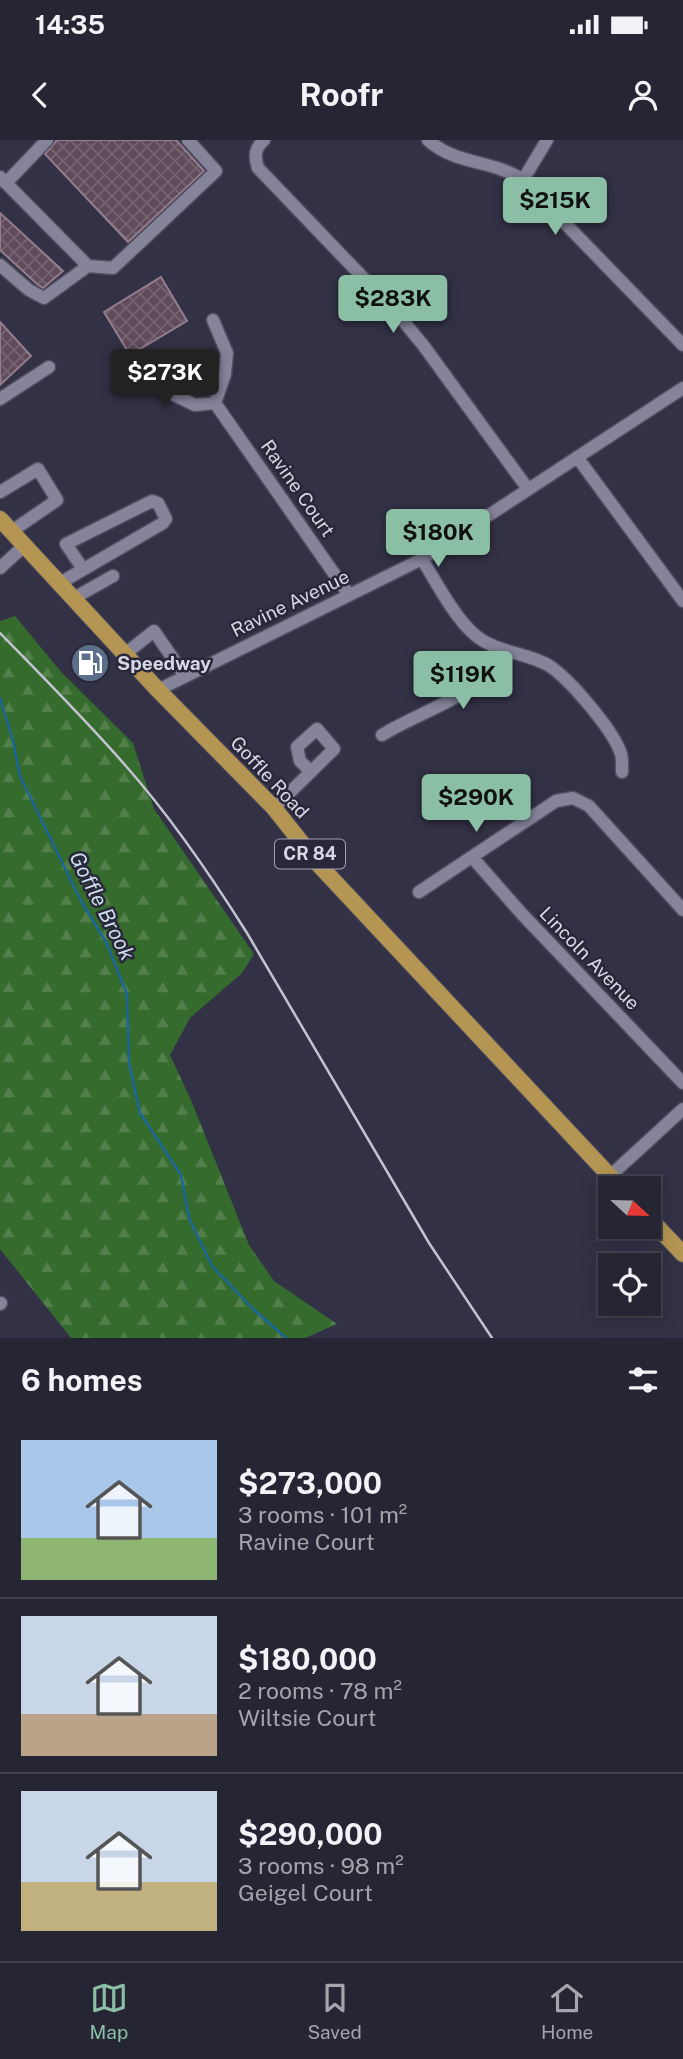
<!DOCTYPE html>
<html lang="en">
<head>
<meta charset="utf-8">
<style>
	:root { --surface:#262534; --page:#2e2d3c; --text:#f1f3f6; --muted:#a4a5ac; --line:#42424f; --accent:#8abfa5 }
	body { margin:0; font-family:"Public Sans",sans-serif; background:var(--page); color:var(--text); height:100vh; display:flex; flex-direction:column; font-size:26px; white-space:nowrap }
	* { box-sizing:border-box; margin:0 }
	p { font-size:23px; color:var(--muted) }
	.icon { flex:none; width:38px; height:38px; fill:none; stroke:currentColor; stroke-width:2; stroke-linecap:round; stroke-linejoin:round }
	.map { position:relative; height:1198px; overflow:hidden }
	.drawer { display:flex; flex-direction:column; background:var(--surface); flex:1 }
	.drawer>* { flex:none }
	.needle { width:46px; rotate:112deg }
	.buttons { position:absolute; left:598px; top:1036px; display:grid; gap:14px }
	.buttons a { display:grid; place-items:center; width:63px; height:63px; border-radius:0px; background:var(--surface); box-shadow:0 4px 18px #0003,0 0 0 2px var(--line); font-size:35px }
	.price { position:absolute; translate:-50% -60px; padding:0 16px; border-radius:7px; background:var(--accent); color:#111; font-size:23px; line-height:46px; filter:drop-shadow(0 2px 4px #0008) }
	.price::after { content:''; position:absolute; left:50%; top:42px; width:21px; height:16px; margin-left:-10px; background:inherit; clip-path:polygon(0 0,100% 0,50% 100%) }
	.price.on { background:#222; color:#fff }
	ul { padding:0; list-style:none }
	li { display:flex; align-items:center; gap:21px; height:175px; padding:0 21px }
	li+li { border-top:2px solid var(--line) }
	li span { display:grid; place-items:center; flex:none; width:196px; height:140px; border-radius:0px; color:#555 }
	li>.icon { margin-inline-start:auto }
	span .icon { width:84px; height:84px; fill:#fffc; stroke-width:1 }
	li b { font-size:30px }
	h2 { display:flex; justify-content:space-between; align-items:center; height:84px; padding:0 21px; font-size:30px }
	.status { display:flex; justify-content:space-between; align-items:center; height:49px; padding:0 35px; background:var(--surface); direction:ltr }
	.status svg { height:19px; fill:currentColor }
	header { display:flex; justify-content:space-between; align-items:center; height:91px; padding:0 21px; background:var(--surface); font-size:32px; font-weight:700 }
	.menu { display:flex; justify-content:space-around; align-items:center; height:98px; border-top:2px solid var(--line); background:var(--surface); font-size:19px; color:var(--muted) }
	.menu a { display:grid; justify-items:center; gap:4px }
	.menu .on { color:var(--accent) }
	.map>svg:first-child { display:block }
	.forest { fill:url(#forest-firs) }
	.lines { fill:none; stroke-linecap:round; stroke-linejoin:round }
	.stream { stroke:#1c679c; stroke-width:2.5 }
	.building { fill:url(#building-cross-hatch); stroke:#947e8e; stroke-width:2 }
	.minor-casing { stroke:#504e5f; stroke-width:15 }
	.major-casing { stroke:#504e5f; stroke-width:18 }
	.minor { stroke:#85849b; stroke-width:12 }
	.major { stroke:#b49652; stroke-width:16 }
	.rail { stroke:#c4c3d1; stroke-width:2.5 }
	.labels { text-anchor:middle; stroke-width:5; stroke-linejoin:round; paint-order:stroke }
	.shield { fill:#29273a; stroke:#a4a2b1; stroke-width:2 }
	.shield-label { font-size:18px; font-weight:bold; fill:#d8d7e4 }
	.street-label { font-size:19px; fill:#d8d7e4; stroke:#29273a }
	.poi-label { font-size:19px; font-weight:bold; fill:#d8d7e4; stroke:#29273a; text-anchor:start }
	.water-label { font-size:21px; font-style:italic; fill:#cedfee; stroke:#29273a }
</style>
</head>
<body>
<div class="status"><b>14:35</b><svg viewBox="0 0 49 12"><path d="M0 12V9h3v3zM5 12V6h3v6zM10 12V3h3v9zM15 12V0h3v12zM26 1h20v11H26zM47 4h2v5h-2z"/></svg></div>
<header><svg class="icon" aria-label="back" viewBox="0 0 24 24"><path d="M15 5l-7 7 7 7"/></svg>Roofr<svg class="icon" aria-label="person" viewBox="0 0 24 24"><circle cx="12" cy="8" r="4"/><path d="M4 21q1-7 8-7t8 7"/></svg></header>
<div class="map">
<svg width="683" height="1198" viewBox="0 0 683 1198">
	<defs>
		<pattern id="forest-firs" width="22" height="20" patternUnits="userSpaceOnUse" patternTransform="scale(1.75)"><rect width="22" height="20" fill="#356b2c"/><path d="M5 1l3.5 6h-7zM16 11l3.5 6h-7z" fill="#527f4a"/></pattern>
		<pattern id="building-cross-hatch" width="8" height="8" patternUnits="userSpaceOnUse" patternTransform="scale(1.75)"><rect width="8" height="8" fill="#5f4b5a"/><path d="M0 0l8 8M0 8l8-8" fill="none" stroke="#756472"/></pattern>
	</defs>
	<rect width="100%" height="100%" fill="#333145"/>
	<path class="forest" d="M15,476l47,57 71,70 21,66 100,145 -12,19 -52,45 -20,37 21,45 58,145 25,36 63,43 -32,14h-234l-71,-89v-628z"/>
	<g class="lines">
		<path class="stream" d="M0,558l13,43 7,35 60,123 27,45 20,50 2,69 11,50 41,62 8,43 23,48 40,42 34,30"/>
	</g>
	<path class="building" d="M57,0h119l28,31 -76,71 -83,-88z
		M0,73l63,58 -20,17 -6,-4 -37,-34z
		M161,137l26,44 -57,34 -26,-43z
		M0,182l31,34 -31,29z"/>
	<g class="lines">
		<defs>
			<path id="minor" d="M264,0c-9,8 -10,16 -6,28l137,143 28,34 105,144
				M428,0c27,25 66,20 95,40l160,165
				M0,37l88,89 -44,32 -15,-8 -29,-25
				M523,40l24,-40
				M6,43l41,-43
				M88,126l25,2 103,-97 -28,-31
				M213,180l14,33 -2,21 -10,29
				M135,222l25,26 35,17 20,-2
				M0,259l49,-32
				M215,263l134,192
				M577,317l106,144
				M0,352l38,-23 19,31 -45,31
				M422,419c14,23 33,59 52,75 21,19 51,18 74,31 21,13 63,63 72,86 3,7 2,14 2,21
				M0,428l25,-23
				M60,443l103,-60 3,-4 -8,-16 -6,-2 -86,43 17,25
				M74,458l39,-22
				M125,514l29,-23 31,45
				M158,550l264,-131 261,-171
				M382,595c30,-19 92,-40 110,-66 4,-6 5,-13 7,-20
				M274,668l60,-59 -17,-20 -20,18 3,14 11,11
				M472,717l50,57 161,169
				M419,752l137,-91 17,-3 16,8 94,104
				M610,1036l73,-67
				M0,1164l1,-1"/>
			<path id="major" d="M0,379l158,171 116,118 46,58 301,322
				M649,1078l34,36"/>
		</defs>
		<use href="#minor" class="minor-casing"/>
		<use href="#major" class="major-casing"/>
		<use href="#minor" class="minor"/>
		<use href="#major" class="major"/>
		<path class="rail" d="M0,493c42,43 85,86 125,132 46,52 85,109 122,168l182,310 63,95"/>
	</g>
	<defs>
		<symbol id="fuel-disc" viewBox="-11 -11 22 22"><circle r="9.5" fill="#5c6f8a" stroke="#29273a"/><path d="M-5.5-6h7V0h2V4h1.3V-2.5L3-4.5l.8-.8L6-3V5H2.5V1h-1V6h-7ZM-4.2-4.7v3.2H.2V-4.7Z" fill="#fff"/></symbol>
	</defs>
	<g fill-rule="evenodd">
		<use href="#fuel-disc" x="68" y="501" width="44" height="44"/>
	</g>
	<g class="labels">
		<rect class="shield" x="275" y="699.5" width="70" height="29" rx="5"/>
		<g class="shield-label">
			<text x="310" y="720">CR 84</text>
		</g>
		<g class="street-label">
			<text transform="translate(298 348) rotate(55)" y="7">Ravine Court</text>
			<text transform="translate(290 463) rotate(-26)" y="7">Ravine Avenue</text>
			<text transform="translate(270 637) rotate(47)" y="7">Goffle Road</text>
			<text transform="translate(590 818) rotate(46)" y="7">Lincoln Avenue</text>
		</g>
		<g class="poi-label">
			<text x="117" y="530">Speedway</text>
		</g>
		<g class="water-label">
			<text transform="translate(102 766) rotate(63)" y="7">Goffle Brook</text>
		</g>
	</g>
</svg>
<div class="buttons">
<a><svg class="needle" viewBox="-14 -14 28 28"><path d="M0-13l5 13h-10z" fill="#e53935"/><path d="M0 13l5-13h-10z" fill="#a4a5ac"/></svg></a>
<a><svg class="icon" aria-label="locate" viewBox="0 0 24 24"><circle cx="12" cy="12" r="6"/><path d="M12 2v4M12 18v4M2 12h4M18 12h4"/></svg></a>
</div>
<b class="price" style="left:555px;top:97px">$215K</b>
<b class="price" style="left:393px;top:195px">$283K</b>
<b class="price on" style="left:165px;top:269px">$273K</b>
<b class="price" style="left:438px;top:429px">$180K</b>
<b class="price" style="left:463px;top:571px">$119K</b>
<b class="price" style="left:476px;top:694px">$290K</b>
</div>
<section class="drawer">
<h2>6 homes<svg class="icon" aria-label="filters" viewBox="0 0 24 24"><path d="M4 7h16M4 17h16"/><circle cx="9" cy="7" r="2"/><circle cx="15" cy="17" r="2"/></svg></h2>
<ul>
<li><span style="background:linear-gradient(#a9c7e8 70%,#8fb573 0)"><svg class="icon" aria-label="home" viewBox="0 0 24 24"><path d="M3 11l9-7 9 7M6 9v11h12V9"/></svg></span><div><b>$273,000</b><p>3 rooms · 101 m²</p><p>Ravine Court</p></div></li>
<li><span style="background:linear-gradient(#c9d6e8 70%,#b9a48a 0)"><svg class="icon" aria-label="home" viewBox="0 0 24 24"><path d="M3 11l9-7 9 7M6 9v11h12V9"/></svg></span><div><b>$180,000</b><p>2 rooms · 78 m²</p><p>Wiltsie Court</p></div></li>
<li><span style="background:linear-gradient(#c9d6e8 65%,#c2b280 0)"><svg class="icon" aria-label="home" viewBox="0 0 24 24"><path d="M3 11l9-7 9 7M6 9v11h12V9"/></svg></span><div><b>$290,000</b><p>3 rooms · 98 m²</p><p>Geigel Court</p></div></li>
</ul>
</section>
<nav class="menu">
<a class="on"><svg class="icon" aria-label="map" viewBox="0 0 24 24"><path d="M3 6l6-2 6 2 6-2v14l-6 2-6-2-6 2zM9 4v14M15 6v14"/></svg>Map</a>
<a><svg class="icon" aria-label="saved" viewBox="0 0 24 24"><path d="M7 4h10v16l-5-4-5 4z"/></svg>Saved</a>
<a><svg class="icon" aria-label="home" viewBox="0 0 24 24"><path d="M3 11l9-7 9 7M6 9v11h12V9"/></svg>Home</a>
</nav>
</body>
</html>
